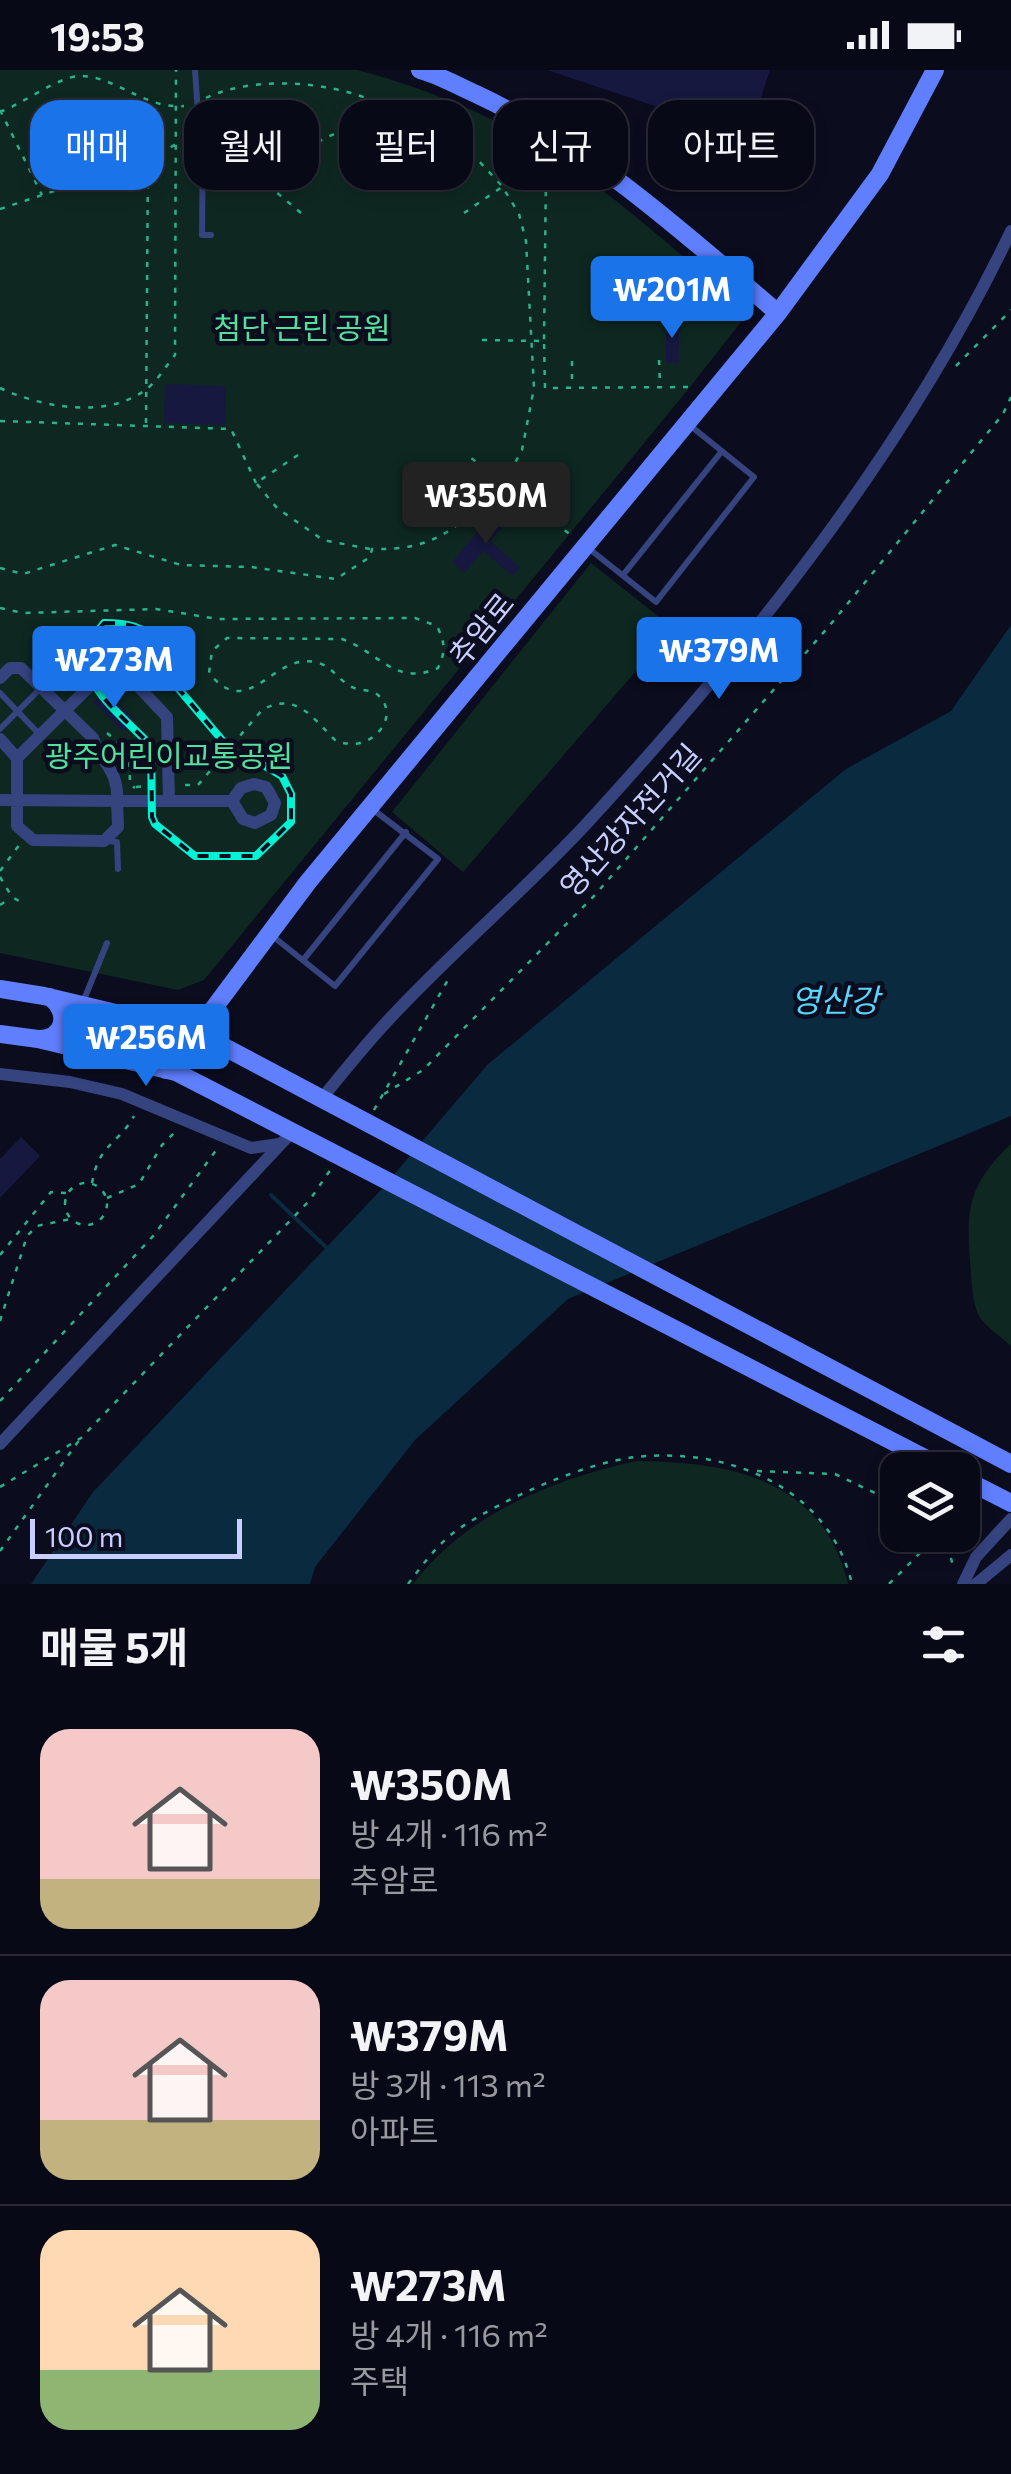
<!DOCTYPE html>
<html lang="ko">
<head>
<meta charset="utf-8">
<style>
	:root { --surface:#080916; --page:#11121f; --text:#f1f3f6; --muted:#989aa1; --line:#292a35; --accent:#1a73e8 }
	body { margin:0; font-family:Commissioner,"Noto Sans KR",sans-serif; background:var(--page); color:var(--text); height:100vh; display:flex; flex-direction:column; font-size:38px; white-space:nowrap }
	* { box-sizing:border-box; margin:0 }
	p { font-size:32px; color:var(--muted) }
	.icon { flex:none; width:55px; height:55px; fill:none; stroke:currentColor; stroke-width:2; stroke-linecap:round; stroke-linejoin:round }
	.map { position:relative; height:1514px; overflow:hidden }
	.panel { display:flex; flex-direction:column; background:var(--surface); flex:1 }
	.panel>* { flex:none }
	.guide { position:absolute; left:30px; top:30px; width:952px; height:90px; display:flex; gap:20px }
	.controls { position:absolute; left:880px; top:1382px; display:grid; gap:20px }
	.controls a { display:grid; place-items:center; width:100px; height:100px; border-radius:20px; background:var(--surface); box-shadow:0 5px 15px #0003,0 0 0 2px var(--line); font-size:50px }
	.scale { position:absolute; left:30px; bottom:25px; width:212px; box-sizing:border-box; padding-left:10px; border:5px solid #c8cfff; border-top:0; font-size:28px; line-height:35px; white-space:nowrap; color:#c8cfff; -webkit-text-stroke:8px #0b0c1e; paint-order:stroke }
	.price { position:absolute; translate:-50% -85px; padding:0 22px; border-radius:10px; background:var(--accent); color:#fff; font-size:32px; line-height:65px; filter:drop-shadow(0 2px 5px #0008) }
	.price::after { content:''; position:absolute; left:50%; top:60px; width:30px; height:22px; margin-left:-15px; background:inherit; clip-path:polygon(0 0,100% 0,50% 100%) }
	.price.on { background:#222; color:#fff }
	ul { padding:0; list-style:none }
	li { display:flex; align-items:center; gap:30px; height:250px; padding:0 40px }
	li+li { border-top:2px solid var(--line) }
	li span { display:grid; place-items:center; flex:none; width:280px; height:200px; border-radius:30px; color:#555 }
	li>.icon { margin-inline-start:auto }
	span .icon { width:120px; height:120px; fill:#fffc; stroke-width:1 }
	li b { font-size:42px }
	h2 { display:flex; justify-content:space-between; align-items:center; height:120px; padding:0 40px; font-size:42px }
	.chip { padding:0 35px; border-radius:30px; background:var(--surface); box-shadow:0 5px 15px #0003,0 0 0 2px var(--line); font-size:35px; line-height:90px }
	.chip.on { background:var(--accent); color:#fff }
	.status { display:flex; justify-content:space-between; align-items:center; height:70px; padding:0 50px; background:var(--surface); direction:ltr }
	.status svg { height:28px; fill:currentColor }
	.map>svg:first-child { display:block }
	.green { fill:#0e2821 }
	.water { fill:#092a3f }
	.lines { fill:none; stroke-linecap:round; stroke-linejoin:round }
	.stream { stroke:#092a3f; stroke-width:4 }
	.building { fill:#171840 }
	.path { stroke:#2ab28b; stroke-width:2.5; stroke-dasharray:5 8; stroke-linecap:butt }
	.lane { stroke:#35437f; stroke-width:6 }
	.street { stroke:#35437f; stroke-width:12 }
	.secondary { stroke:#5f7fff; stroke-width:18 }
	.rail-casing { stroke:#00f3d5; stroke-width:8 }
	.rail { stroke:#0b0c1e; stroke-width:4; stroke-dasharray:11; stroke-linecap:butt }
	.labels { text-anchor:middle; stroke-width:9; stroke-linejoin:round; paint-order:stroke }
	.park-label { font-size:30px; fill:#52e19d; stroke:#0b0c1e }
	.street-label { font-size:30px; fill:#c8cfff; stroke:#0b0c1e }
	.water-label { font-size:32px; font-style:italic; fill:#56d7ff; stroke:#0b0c1e }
</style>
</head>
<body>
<div class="status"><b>19:53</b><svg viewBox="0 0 49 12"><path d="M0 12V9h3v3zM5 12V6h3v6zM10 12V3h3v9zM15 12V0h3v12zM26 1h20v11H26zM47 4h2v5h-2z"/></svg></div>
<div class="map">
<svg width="1011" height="1514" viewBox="0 0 1011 1514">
	<rect width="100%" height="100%" fill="#0b0c1e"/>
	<path class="green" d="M0,0h357c62,16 137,45 190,81 68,44 130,101 192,153l2,18 -51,65 -486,593 -26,10 -178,-37z
		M591,493l82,65 -210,244 -71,-60z
		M1011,1074v202c-9,-8 -22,-17 -30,-27 -8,-11 -9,-32 -10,-46 -5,-59 -6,-86 40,-129z
		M637,1391c92,1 186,17 211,123h-435c53,-70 140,-105 224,-123z"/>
	<path class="water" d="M1011,555v491l-443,183 -153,141 -100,127 -5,17h-279l62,-92 287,-301 107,-126 359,-296 105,-58z"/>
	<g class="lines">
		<path class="stream" d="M271,1125l58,55"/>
	</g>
	<path class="building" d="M547,0h223l-22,67z
		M666,249h13v44h-13z
		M165,314l61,2 -1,39 -61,-2z
		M496,440l12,10 -18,21 30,26 -7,9 -30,-25 -18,22 -13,-11z
		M105,620l30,30 -12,12 -30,-30z
		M21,1067l19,19 -40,42v-39z"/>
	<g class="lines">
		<path class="path" d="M206,28c51,-25 148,-17 193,18
			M0,40l42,85
			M0,42c22,-8 58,-35 79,-36 38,0 64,33 105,30
			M0,139l148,-49 28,-16
			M301,143l-38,-32c49,-35 66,-57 130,-56l7,-9 77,43 25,27 17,28 7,27 8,147 -12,62 -18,33 -37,-28
			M464,143l67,-46 15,4 -2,170
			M482,270l62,1 1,47 145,-1
			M659,290l1,24
			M572,291v24
			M956,296l55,-56
			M0,318c41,19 104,31 144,3 12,-8 22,-25 31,-36l1,-285
			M0,351l231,8 25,54
			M146,353l2,-263
			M298,385l-42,28 21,25 46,32 47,9
			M0,498l23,6 92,-29 66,20 70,2 85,12 34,-22 2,-8c65,2 87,-23 132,-66l68,53
			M0,538l24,5 132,-4 62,10 197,-1 22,8c8,17 9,25 1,42 -43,19 -59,-16 -96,-29l-115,-1 -15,13 -3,22c41,51 64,-24 110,-10 13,4 20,17 31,23 10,6 21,2 29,10 18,18 1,42 -19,47 -8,2 -15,0 -23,-1 -23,-22 -40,-52 -75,-32l-64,75h-14
			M107,663l22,19 1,32 5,4
			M136,717l20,-2
			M0,801l20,-27
			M0,807l12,20 9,5
			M0,835l11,-7
			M384,1024l39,-24 171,-174 236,-271 173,-211 8,-17
			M374,1040l75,-132
			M65 1134a21 21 0 1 1 42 0a21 21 0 1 1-42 0Z
			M92,1113c7,-40 25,-37 42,-67
			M107,1128l32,-14 23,-39 12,-12
			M0,1185l51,-63 15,1
			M0,1251l27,-85 10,-10 33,-7
			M0,1331l154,-166 63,-86
			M757,1401l78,3 63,30
			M0,1417l81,-49 228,-237 22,-32
			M962,1447l16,-11
			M937,1466l13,19 4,14
			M0,1481l80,-112
			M408,1514c15,-20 31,-42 52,-56 44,-29 123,-65 176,-71 92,-10 193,30 216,127
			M889,1514l49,-49"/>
		<path class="lane" d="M195,0l3,44 5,17 -1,104h9
			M587,477l69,55 98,-125 -67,-54
			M623,505l99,-124
			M0,623l40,42
			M0,659l41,-41
			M106,771l11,1 1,27
			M270,864l65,52 103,-127 -67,-51
			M304,889l102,-127
			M83,932l24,-59"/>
		<path class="street" d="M0,608l10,-10h11l72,70c9,27 26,32 24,63l-117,-1
			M0,669l17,19
			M254,714l12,3 9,16 -4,12 -16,8 -12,-4 -11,-18 9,-13z
			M169,731l-2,-84 -47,-50h-11l-92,91v68l16,14 71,1 14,-14 -1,-26h115
			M0,1004l70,8 52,12 129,54 28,-4
			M323,1027c19,-23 38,-47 58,-69 66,-73 143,-136 209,-208 163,-178 317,-371 421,-589
			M0,1374l293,-313
			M963,1514l13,-27 35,-38
			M976,1514l35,-29"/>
		<path class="secondary" d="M420,0c19,5 38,16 56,24 114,53 207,138 302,219
			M0,919l44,7 152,36 815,432
			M0,964l38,5 138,33 772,398
			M39,969c26,0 31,-27 11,-42
			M166,1000l17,-11 13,-27 112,-150 470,-569 102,-139 55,-104
			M962,1408l49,25"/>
		<defs>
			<path id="rail" d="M104,553c24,0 38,3 55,20l1,24 73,86 34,14 15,9 9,18v28l-35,34h-61l-40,-32 -3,-7 -1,-71c-35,-38 -91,-71 -47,-123z"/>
		</defs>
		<use href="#rail" class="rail-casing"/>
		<use href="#rail" class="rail"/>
	</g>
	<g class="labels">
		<g class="park-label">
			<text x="302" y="269">첨단 근린 공원</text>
			<text x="169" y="697">광주어린이교통공원</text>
		</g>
		<g class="street-label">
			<text transform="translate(482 560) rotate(-51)" y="10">추암로</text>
			<text transform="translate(631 751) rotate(-48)" y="10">영산강자전거길</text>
		</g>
		<g class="water-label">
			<text x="835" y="942">영산강</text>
		</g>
	</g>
</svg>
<div class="controls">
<a><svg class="icon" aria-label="layers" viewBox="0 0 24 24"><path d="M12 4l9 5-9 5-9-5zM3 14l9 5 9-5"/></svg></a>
</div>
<div class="scale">100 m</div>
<b class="price" style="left:672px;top:271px">₩201M</b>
<b class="price on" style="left:486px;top:477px">₩350M</b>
<b class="price" style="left:719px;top:632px">₩379M</b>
<b class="price" style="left:114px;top:641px">₩273M</b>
<b class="price" style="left:146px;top:1019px">₩256M</b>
<div class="guide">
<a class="chip on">매매</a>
<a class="chip">월세</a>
<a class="chip">필터</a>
<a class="chip">신규</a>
<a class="chip">아파트</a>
</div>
</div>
<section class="panel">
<h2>매물 5개<svg class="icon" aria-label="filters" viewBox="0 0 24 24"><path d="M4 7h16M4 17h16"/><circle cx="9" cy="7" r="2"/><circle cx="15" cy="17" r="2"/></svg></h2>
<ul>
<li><span style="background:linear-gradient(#f6c9c9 75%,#c2b280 0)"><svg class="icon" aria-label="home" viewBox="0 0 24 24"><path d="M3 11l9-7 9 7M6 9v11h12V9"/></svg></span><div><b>₩350M</b><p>방 4개 · 116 m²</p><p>추암로</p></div></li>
<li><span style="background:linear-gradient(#f6c9c9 70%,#c2b280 0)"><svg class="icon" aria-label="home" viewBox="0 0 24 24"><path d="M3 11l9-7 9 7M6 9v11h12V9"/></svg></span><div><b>₩379M</b><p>방 3개 · 113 m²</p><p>아파트</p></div></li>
<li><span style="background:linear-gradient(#ffd9b3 70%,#8fb573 0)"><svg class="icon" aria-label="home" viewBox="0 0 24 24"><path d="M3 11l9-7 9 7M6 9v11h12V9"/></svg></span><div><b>₩273M</b><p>방 4개 · 116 m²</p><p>주택</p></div></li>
</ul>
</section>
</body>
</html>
